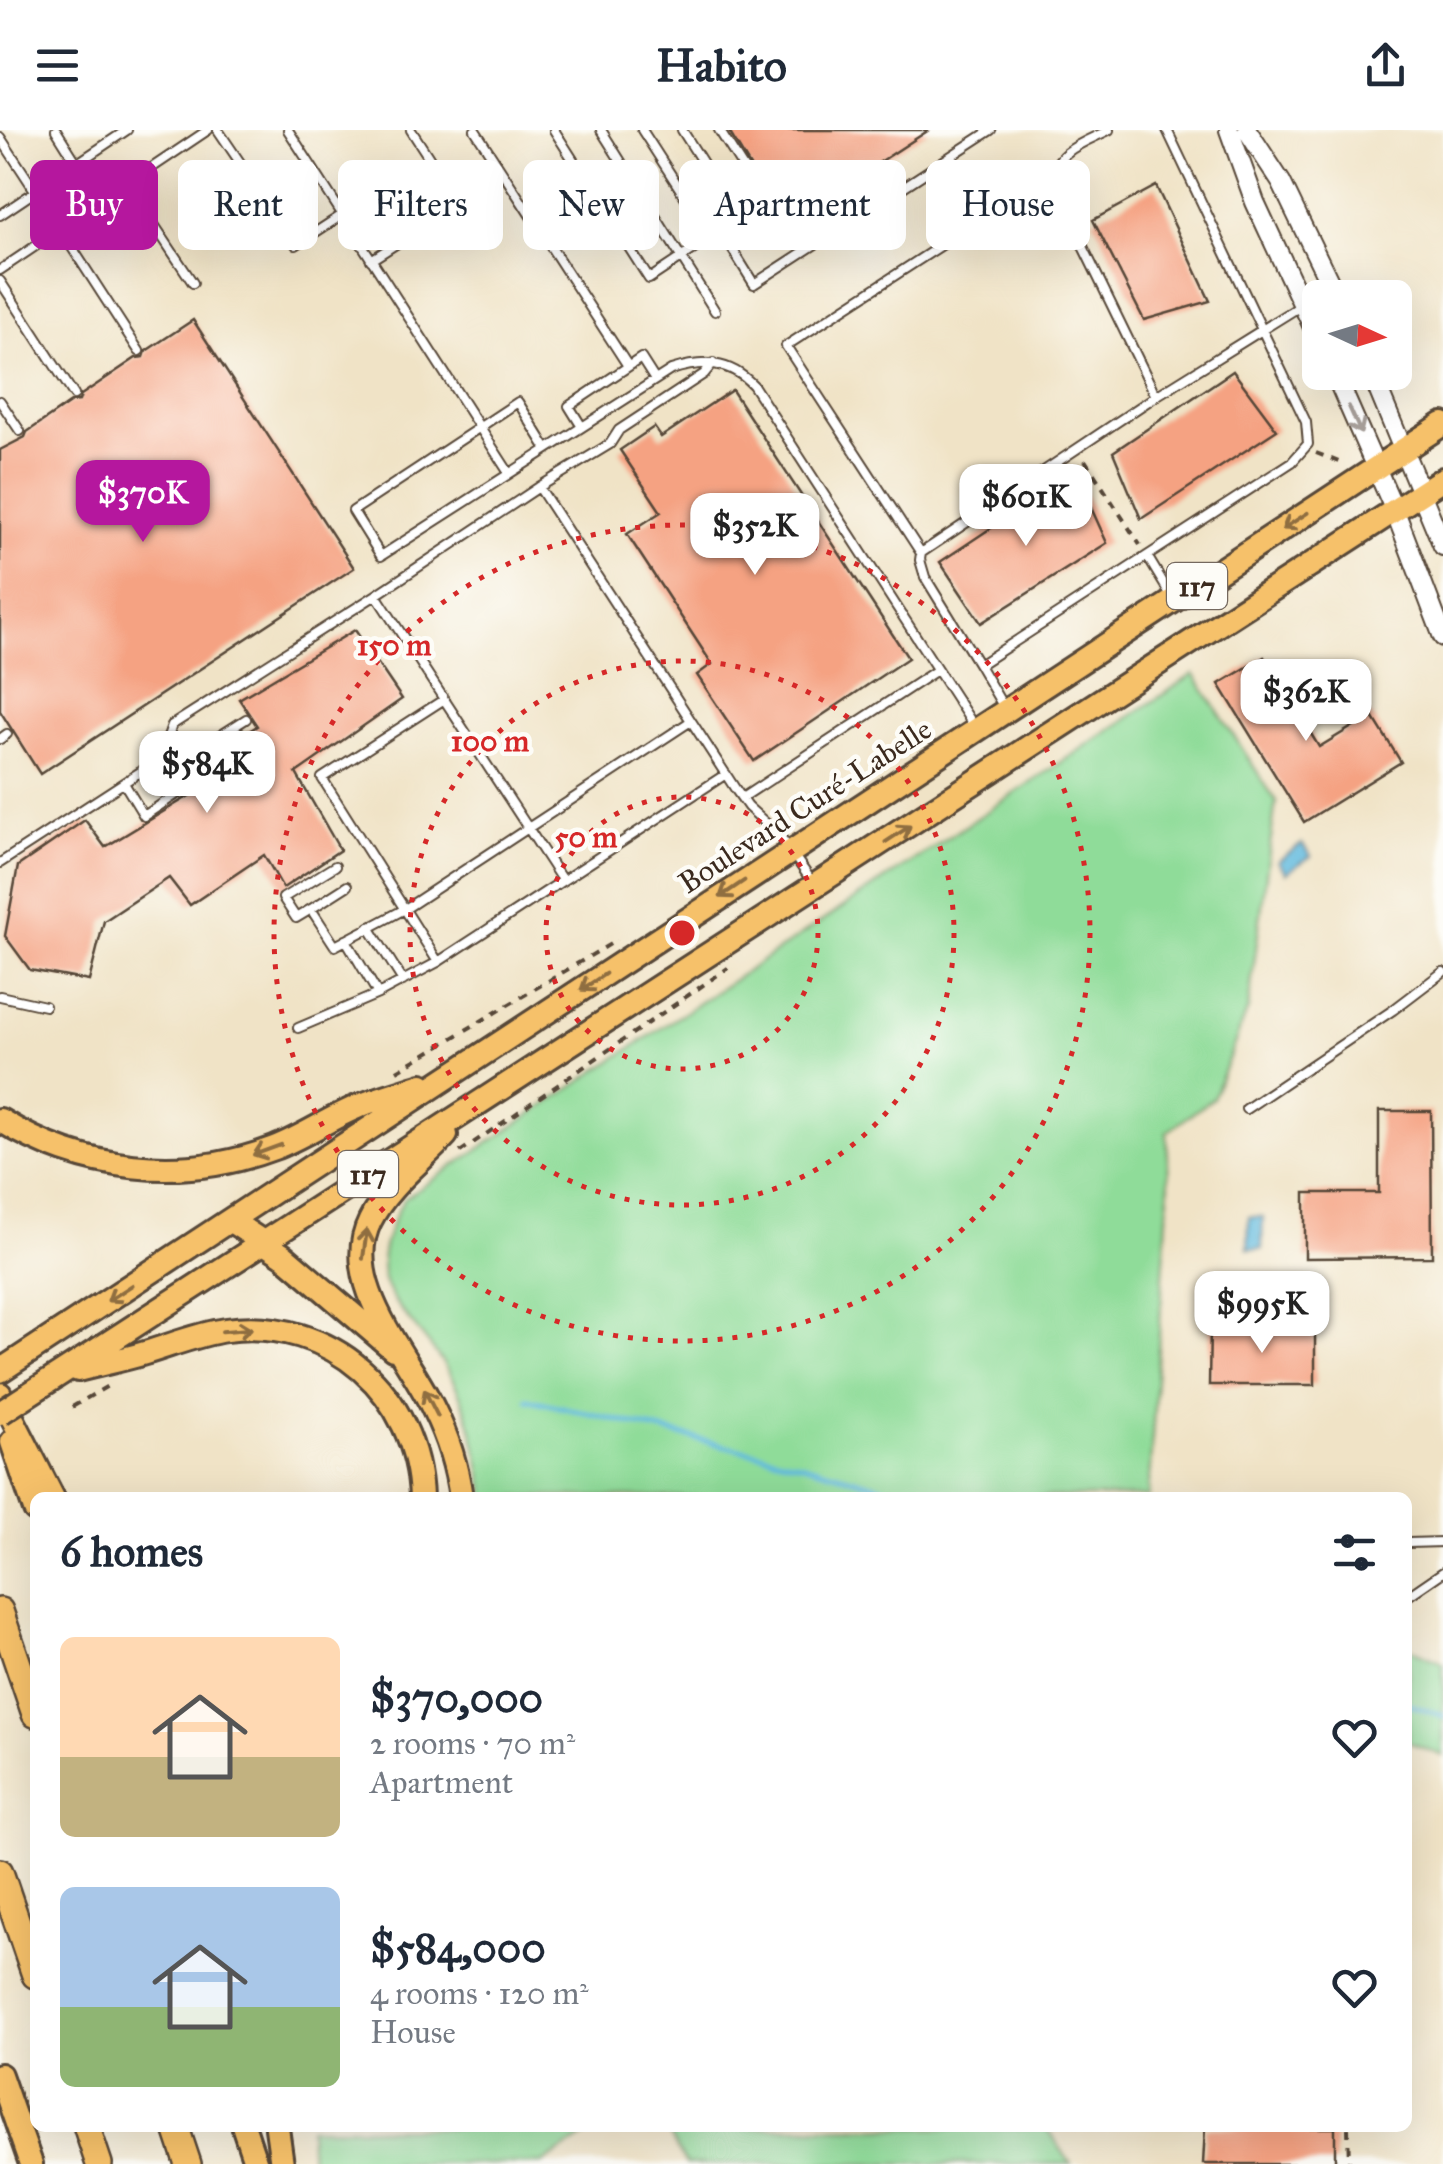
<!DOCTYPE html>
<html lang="en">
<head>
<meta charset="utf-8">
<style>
	:root { --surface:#fff; --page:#f6f6f7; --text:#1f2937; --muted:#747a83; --accent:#b5179e }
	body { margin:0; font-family:"IM FELL Great Primer",serif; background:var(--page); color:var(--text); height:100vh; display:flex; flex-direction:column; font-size:38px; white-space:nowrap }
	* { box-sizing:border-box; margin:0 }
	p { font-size:32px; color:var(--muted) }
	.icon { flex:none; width:55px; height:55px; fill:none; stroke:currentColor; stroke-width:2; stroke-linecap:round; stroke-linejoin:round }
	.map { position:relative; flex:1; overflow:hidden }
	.side { position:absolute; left:30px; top:1362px; width:1382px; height:640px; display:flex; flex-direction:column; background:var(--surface); border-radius:15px; box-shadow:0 10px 40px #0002 }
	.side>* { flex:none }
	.hud { position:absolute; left:30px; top:30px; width:1385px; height:90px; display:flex; gap:20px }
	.needle { width:65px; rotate:94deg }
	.tools { position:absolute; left:1302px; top:150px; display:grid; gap:20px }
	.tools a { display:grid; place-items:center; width:110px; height:110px; border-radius:15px; background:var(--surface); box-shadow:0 10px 40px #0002; font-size:50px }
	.price { position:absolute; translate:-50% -85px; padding:0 22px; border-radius:20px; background:#fff; color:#222; font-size:32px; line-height:65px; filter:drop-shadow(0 2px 5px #0008) }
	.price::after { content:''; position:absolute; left:50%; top:60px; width:30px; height:22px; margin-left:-15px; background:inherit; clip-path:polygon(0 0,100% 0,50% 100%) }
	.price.selected { background:var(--accent); color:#fff }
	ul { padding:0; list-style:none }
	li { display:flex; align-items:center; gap:30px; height:250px; padding:0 30px }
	li span { display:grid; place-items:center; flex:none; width:280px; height:200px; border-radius:15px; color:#555 }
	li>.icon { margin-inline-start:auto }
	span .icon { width:120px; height:120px; fill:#fffc; stroke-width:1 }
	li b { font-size:42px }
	h2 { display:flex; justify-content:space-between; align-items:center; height:120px; padding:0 30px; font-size:42px }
	.pill { padding:0 35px; border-radius:15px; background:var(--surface); box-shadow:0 10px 40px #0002; font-size:35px; line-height:90px }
	.pill.selected { background:var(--accent); color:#fff }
	header { display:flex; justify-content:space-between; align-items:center; height:130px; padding:0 30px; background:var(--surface); font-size:45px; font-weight:700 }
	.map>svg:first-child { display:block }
	.green { fill:#8fdc99; stroke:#65835c; stroke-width:2.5 }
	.water { fill:#61bade; stroke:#4e727e; stroke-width:2.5 }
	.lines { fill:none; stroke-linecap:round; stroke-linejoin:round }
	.stream { stroke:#61bade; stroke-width:5 }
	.building { fill:#f5a282 }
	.service-casing { stroke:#564637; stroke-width:12 }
	.tertiary-casing { stroke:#564637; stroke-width:22 }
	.primary-casing { stroke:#564637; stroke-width:28 }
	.motorway-casing { stroke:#564637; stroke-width:30 }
	.path { stroke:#564637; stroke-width:4; stroke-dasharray:8 8; stroke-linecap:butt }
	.service { stroke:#fff; stroke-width:8 }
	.tertiary { stroke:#fff; stroke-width:18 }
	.primary { stroke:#f6c16b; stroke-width:22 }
	.motorway { stroke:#f6c16b; stroke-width:25 }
	.primary-bridge-casing { stroke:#564637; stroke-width:28; stroke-linecap:butt }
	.primary-bridge { stroke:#f6c16b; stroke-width:22 }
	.oneway { stroke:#a79f9a }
	.oneway2 { stroke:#8f6e41 }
	.ring { fill:none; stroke:#d62828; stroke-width:5; stroke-dasharray:5 10 }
	.labels { text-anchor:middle; stroke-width:9; stroke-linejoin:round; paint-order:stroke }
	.shield { fill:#fdfcf7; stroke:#75695f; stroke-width:2.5 }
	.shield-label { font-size:28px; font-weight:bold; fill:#3b2a1e }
	.street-label { font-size:30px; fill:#3b2a1e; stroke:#fdfcf7 }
	.centre { fill:#d62828; stroke:#fdfcf7; stroke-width:5 }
	.ring-label { font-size:30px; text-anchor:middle; font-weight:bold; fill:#d62828; stroke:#fdfcf7; stroke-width:9; stroke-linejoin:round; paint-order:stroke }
</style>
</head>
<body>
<header><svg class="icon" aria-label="menu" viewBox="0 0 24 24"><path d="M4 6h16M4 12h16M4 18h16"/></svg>Habito<svg class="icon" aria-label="share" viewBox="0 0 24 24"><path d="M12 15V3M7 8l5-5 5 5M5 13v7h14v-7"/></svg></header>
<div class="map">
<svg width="1443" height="2034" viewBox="0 0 1443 2034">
	<rect width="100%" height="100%" fill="#fdfcf7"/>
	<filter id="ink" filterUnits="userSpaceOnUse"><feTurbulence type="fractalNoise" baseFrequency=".01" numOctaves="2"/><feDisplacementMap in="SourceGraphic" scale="20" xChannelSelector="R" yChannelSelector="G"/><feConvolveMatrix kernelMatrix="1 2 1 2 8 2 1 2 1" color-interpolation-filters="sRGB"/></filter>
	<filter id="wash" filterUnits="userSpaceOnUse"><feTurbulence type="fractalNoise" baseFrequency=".0048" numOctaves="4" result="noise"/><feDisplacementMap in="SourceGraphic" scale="40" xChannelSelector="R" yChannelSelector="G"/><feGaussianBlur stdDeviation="2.25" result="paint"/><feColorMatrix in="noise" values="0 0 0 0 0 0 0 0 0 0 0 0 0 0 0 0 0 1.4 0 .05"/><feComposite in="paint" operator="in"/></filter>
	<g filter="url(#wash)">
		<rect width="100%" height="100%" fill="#f0e3c6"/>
		<path class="green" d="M1194,544l82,127 -28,208 -35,89 -46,34 2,56 -21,309h-662c-8,-42 -15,-86 -37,-124 -42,-72 -99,-78 -45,-174z
			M1408,1518l35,15v93l-35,-14z
			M309,1998h288l-55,36h-231z
			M666,1998h381l24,36h-385z"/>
		<path class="water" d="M1302,714l9,12 -25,17 -8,-12z
			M1249,1087h14l-1,32h-14z"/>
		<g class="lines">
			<path class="stream" d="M527,1269l276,65 117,34
				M1408,1574l35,12"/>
		</g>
		<g id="blocks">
			<path class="building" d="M728,0h201l-144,94z
				M1156,56l54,115 -66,19 -51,-100z
				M193,190l161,248 -314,206 -40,-63v-261l25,-13 2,-5 44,-30 8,-1 2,-6 55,-37 8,-1 2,-6z
				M1233,241l44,59 -136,89 -28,-67z
				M732,260l176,268 -154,103 -57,-86 15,-11 -85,-130 34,-22 -41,-62 34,-23 7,10z
				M1075,342l32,71 -126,80 -41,-61z
				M355,500l47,69 -106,74 44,77 -57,38 -19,-33 -74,50 -21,-27 -65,43 -15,60 -59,-11 -25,-34 13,-70 67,-46 20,27 89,-54 -11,-20 74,-47 -18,-27z
				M1264,527l55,90 53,-32 29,47 -97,60 -85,-138z
				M1379,981h52l1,146 -127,1v-65h74z
				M1210,1196h105v59h-106z
				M1205,1998h130v36h-132z"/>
		</g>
	</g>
	<g filter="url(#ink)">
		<use href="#blocks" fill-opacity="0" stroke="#564637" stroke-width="2.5"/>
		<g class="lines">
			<defs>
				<path id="service" d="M56,0l22,35
					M218,0l78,115 46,-30
					M288,0l221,343
					M411,0l64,99
					M475,0l153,236
					M554,0l95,149 116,-77 -46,-72
					M601,0l114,181
					M642,0l69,107
					M682,0l57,90
					M1109,0c-24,12 -58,22 -57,53l104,213 146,-91
					M0,7l36,55
					M127,54l66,99
					M0,85l127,-85
					M60,99l79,122
					M721,101l33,53 237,-154
					M371,130l50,-32
					M0,140l208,-140
					M0,151l74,114
					M713,233l-9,11 -85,56 -9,14 -71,43 197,303 12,17 32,29 33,47
					M0,271l20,30
					M582,297l-13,-21 72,-48 14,22
					M547,319l-29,-47 -165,109 28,45 290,-186c32,-10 58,-10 82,15l221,341
					M539,357l-163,108 186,285
					M921,423l-135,-207 253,-164 13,-4
					M1147,426l26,43
					M979,535l-54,-88 -5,-17 1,-7 235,-157
					M443,570l-121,78 116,184 288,-188
					M1003,576l-24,-41 313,-203 16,-18 -2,-22 -139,-292
					M0,609l7,-5
					M160,629l36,-8 50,-32
					M124,653l20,33 39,-26
					M742,668l195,-128
					M0,733l160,-104 12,-34 204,-130
					M347,756l-36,23 24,37 70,-37 286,-188
					M311,779l-15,9 -13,-20 52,-32
					M369,797l34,54
					M346,810l32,54 60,-32
					M0,866l45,10
					M298,898l80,-34
					M1246,979l147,-99 50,-38
					M1408,1413l35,-1
					M1408,1466l35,-24"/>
				<path id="tertiary" d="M1229,0l26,72 65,140
					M1247,0l34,52 56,116
					M1334,242l61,139 48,126
					M1371,242l72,174"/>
				<path id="primary" d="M0,990c82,51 182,63 274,28 29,-11 54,-29 83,-41 21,-9 44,-15 65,-22
					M446,1005c-25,27 -60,53 -76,86 -31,62 39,135 64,189 14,28 23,57 27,88
					M231,1091l53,35 109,93
					M78,1240c22,-6 45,-10 67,-17 27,-8 53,-19 81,-23 104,-14 192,64 195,168
					M0,1241l1443,-947
					M40,1257l1403,-908
					M0,1264l53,104
					M12,1312l23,68
					M0,1945l31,89
					M244,1998l12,36
					M277,1998l5,36"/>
				<path id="motorway" d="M0,1481l35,103
					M0,1742l35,103
					M87,1998l12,36
					M176,1998l12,36"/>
			</defs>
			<use href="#service" class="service-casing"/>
			<use href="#tertiary" class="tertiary-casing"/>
			<use href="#primary" class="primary-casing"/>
			<use href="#motorway" class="motorway-casing"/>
			<path class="path" d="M1316,323l28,11
				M1085,330l55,85
				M397,941l220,-131
				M460,1022l268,-184
				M72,1277l39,-23
				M1348,1998l1,36"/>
			<use href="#service" class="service"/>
			<use href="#tertiary" class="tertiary"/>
			<use href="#primary" class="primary"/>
			<use href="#motorway" class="motorway"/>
			<defs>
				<path id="primary-bridge" d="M0,1283l40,-26"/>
			</defs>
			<use href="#primary-bridge" class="primary-bridge-casing"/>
			<use href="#primary-bridge" class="primary-bridge"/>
		</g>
		<defs><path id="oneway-shaft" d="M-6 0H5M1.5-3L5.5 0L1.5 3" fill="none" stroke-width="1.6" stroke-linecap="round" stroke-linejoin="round" transform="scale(2.5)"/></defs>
		<use class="oneway" href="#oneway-shaft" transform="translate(1355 290) rotate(66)"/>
		<g class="oneway2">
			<use href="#oneway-shaft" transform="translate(1295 391) rotate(147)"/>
			<use href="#oneway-shaft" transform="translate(898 704) rotate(-33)"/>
			<use href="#oneway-shaft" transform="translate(732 759) rotate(146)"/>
			<use href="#oneway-shaft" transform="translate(593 852) rotate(146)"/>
			<use href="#oneway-shaft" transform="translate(267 1020) rotate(160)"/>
			<use href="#oneway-shaft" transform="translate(365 1114) rotate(-82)"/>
			<use href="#oneway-shaft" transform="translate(120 1163) rotate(147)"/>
			<use href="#oneway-shaft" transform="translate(237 1200) rotate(-5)"/>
			<use href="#oneway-shaft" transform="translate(431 1273) rotate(-117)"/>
		</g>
	</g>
	<g class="ring">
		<circle cx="682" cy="803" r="136"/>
		<circle cx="682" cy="803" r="272"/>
		<circle cx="682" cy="803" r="408"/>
	</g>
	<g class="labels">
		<g class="shield">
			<rect x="1167" y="433" width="60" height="46" rx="8"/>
			<rect x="338" y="1021" width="60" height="46" rx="8"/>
		</g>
		<g class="shield-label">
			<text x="1197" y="466">117</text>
			<text x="368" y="1054">117</text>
		</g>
		<g class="street-label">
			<text transform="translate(805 676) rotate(-33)" y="10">Boulevard Curé-Labelle</text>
		</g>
	</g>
	<circle cx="682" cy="803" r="15" class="centre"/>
	<g class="ring-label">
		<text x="394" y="525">150 m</text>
		<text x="490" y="621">100 m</text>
		<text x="586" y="717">50 m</text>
	</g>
</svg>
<div class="tools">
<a><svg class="needle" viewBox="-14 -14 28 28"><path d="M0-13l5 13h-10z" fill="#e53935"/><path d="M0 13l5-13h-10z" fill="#747a83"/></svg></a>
</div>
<b class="price selected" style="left:143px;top:415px">$370K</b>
<b class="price" style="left:1026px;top:419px">$601K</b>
<b class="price" style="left:755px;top:448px">$352K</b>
<b class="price" style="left:1306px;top:614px">$362K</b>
<b class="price" style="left:207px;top:686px">$584K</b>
<b class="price" style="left:1262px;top:1226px">$995K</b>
<div class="hud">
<a class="pill selected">Buy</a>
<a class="pill">Rent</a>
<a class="pill">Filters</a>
<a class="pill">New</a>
<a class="pill">Apartment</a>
<a class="pill">House</a>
</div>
<section class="side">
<h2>6 homes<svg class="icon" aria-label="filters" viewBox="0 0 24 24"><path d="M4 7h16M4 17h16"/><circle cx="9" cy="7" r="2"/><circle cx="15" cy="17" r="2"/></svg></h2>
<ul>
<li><span style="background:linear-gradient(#ffd9b3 60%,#c2b280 0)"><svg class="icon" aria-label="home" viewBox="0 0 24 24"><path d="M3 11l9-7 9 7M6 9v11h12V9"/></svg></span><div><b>$370,000</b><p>2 rooms · 70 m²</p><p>Apartment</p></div><svg class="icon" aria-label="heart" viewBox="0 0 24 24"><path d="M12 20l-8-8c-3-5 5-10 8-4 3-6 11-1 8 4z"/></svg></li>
<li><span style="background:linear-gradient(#a9c7e8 60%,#8fb573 0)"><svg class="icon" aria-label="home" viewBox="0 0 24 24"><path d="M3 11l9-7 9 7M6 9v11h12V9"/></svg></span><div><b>$584,000</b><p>4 rooms · 120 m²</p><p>House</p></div><svg class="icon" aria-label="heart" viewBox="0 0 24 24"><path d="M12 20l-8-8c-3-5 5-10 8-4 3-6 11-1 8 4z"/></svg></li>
</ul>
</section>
</div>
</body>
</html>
